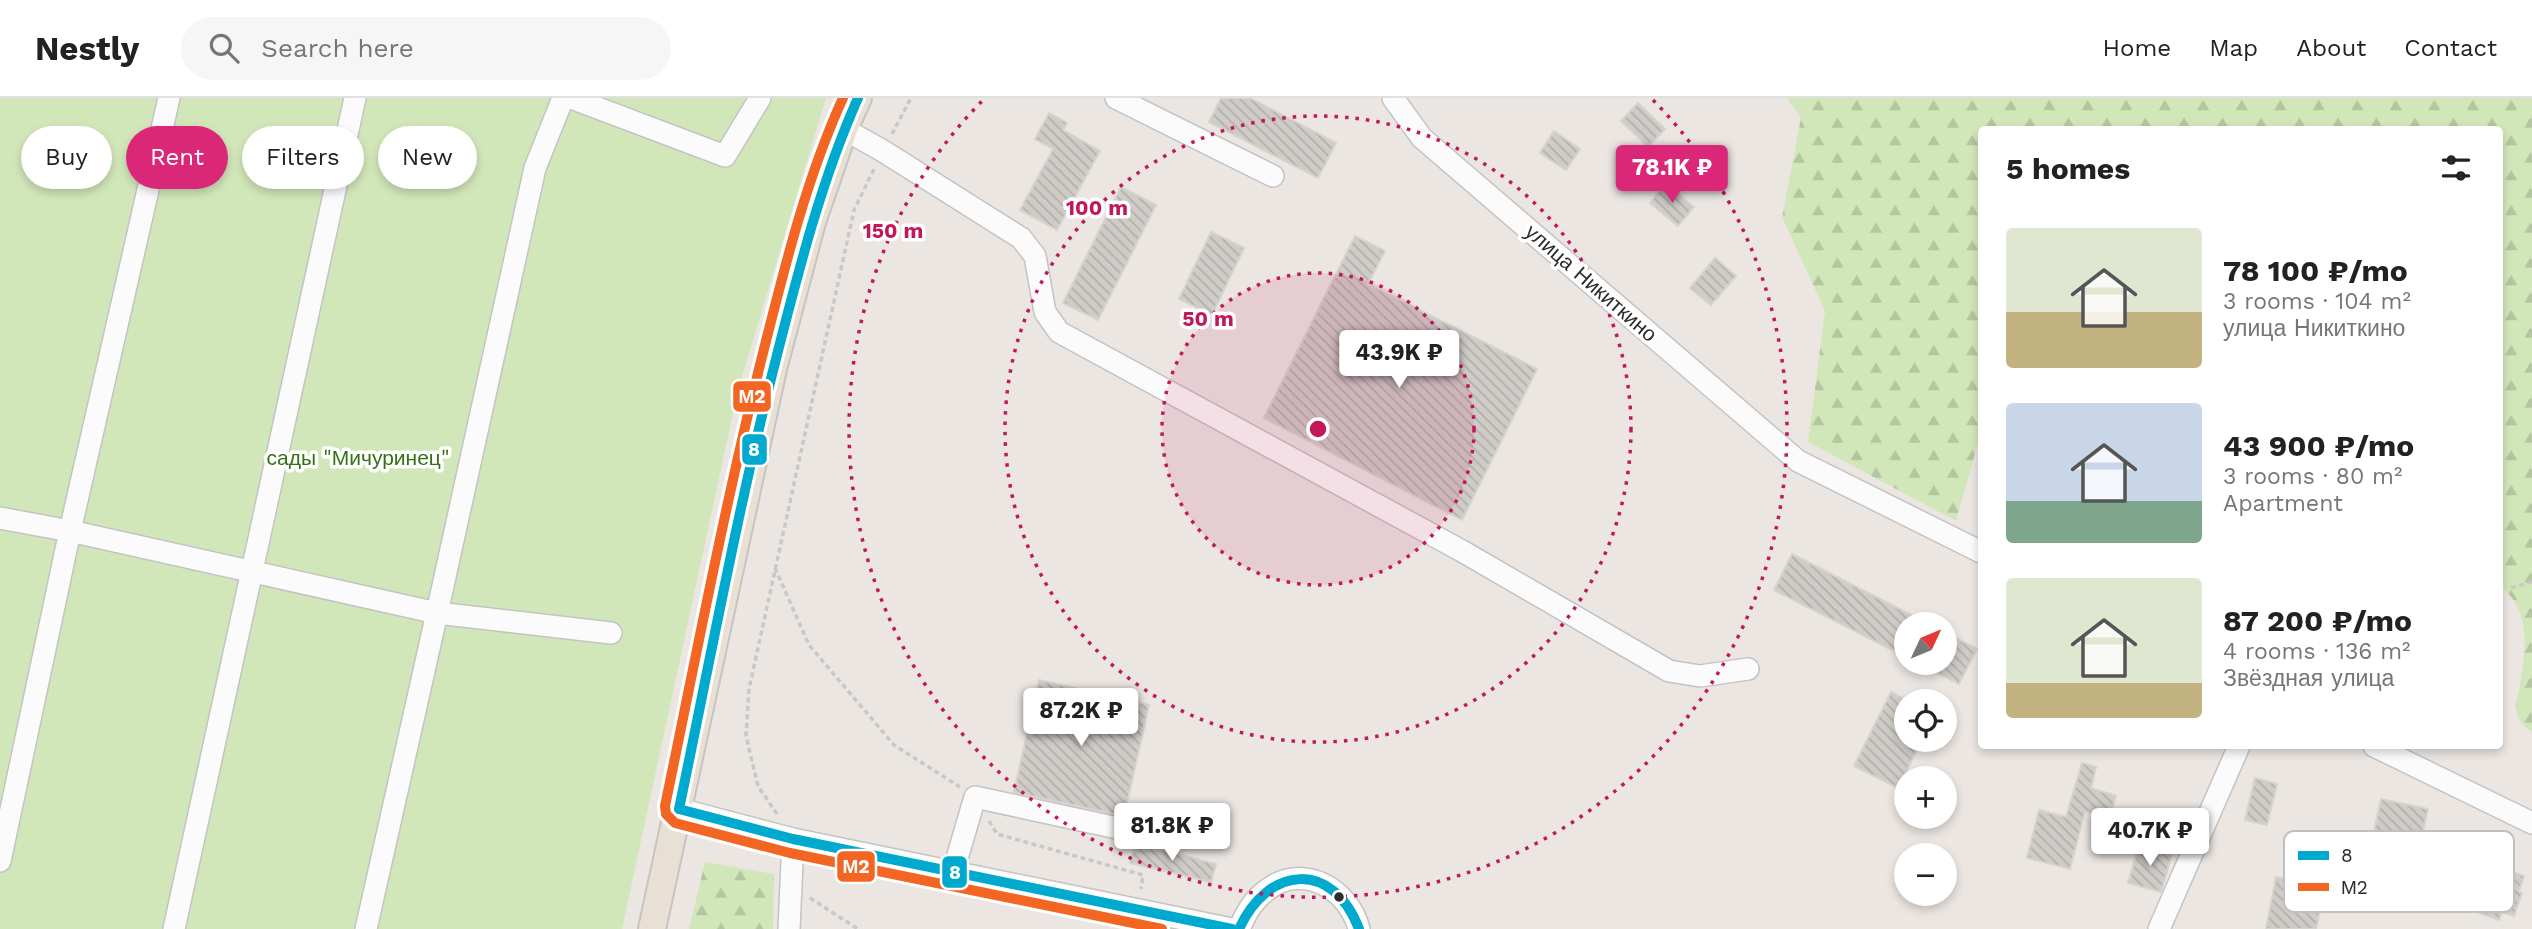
<!DOCTYPE html>
<html lang="en">
<head>
<meta charset="utf-8">
<style>
	:root { --surface:#fff; --page:#f6f6f6; --text:#222; --muted:#767676; --line:#e0e0e0; --accent:#db2777 }
	body { margin:0; font-family:"Work Sans",sans-serif; background:var(--page); color:var(--text); height:100vh; display:flex; flex-direction:column; font-size:26px; white-space:nowrap }
	* { box-sizing:border-box; margin:0 }
	p { font-size:23px; color:var(--muted) }
	.icon { flex:none; width:38px; height:38px; fill:none; stroke:currentColor; stroke-width:2; stroke-linecap:round; stroke-linejoin:round }
	.map { position:relative; flex:1; overflow:hidden }
	.drawer { position:absolute; left:1978px; top:28px; width:525px; height:623px; display:flex; flex-direction:column; background:var(--surface); border-radius:7px; box-shadow:0 4px 10px #0003 }
	.drawer>* { flex:none }
	.hud { position:absolute; left:21px; top:28px; width:665px; height:63px; display:flex; gap:14px }
	.needle { width:46px; rotate:46deg }
	.tools { position:absolute; left:1894px; top:514px; display:grid; gap:14px }
	.tools a { display:grid; place-items:center; width:63px; height:63px; border-radius:50%; background:var(--surface); box-shadow:0 4px 10px #0003; font-size:35px }
	.price { position:absolute; translate:-50% -60px; padding:0 16px; border-radius:7px; background:#fff; color:#222; font-size:23px; line-height:46px; filter:drop-shadow(0 2px 4px #0008) }
	.price::after { content:''; position:absolute; left:50%; top:42px; width:21px; height:16px; margin-left:-10px; background:inherit; clip-path:polygon(0 0,100% 0,50% 100%) }
	.price.on { background:var(--accent); color:#fff }
	ul { padding:0; list-style:none }
	li { display:flex; align-items:center; gap:21px; height:175px; padding:0 28px }
	li span { display:grid; place-items:center; flex:none; width:196px; height:140px; border-radius:7px; color:#555 }
	li>.icon { margin-inline-start:auto }
	span .icon { width:84px; height:84px; fill:#fffc; stroke-width:1 }
	li b { font-size:30px }
	h2 { display:flex; justify-content:space-between; align-items:center; height:84px; padding:0 28px; font-size:30px }
	.tag { padding:0 24px; border-radius:32px; background:var(--surface); box-shadow:0 4px 10px #0003; font-size:24px; line-height:63px }
	.tag.on { background:var(--accent); color:#fff }
	header { display:flex; align-items:center; gap:42px; box-sizing:border-box; height:98px; padding:0 35px; background:var(--surface); border-bottom:2px solid var(--line) }
	header strong { font-size:33px }
	nav { display:flex; gap:38px; margin-inline-start:auto; font-size:24px }
	.search { width:490px; height:63px; background:var(--page); display:flex; align-items:center; gap:18px; box-sizing:border-box; padding:0 24px; border-radius:38px; color:var(--muted); font-size:26px }
	.map>svg:first-child { display:block }
	.forest { fill:url(#forest-firs) }
	.garden { fill:#d2e7b9 }
	.building { fill:url(#building-back-hatch); stroke:#d6d2ce; stroke-width:2 }
	.lines { fill:none; stroke-linecap:round; stroke-linejoin:round }
	.minor-casing { stroke:#c4c3c3; stroke-width:24 }
	.major-casing { stroke:#c6c4c2; stroke-width:30 }
	.path { stroke:#c8c8c7; stroke-width:3.5; stroke-dasharray:5 3.5; stroke-linecap:butt }
	.minor { stroke:#fcfbfb; stroke-width:21 }
	.major { stroke:#e8e0d4; stroke-width:26 }
	.bus-1-casing { stroke:#fff; stroke-width:16 }
	.bus-2-casing { stroke:#fff; stroke-width:16 }
	.bus-1 { stroke:#00a9ce; stroke-width:10 }
	.bus-2 { stroke:#f26522; stroke-width:10 }
	.ring { fill:none; stroke:#c2185b; stroke-width:3.5; stroke-dasharray:3.5 7 }
	.bus-dot { fill:#2c2c2c; stroke:#fff; stroke-width:2.5 }
	.labels { text-anchor:middle; stroke-width:7; stroke-linejoin:round; paint-order:stroke }
	.street-label { font-size:21px; fill:#2c2c2c; stroke:#fff }
	.park-label { font-size:21px; fill:#357016; stroke:#fff }
	.key { fill:#fff; stroke:#c0c0c0; stroke-width:2 }
	.key-label { font-size:19px; fill:#2c2c2c }
	.centre { fill:#c2185b; stroke:#fff; stroke-width:3.5 }
	.ring-label { font-size:21px; text-anchor:middle; font-weight:bold; fill:#c2185b; stroke:#fff; stroke-width:7; stroke-linejoin:round; paint-order:stroke }
	.line-badge { stroke:#fff; stroke-width:2.5 }
	.badge-label { font-size:19px; text-anchor:middle; font-weight:bold; fill:#fff }
</style>
</head>
<body>
<header>
<strong>Nestly</strong>
<div class="search"><svg class="icon" aria-label="search" viewBox="0 0 24 24"><circle cx="10" cy="10" r="6"/><path d="M15 15l6 6"/></svg>Search here</div>
<nav><a>Home</a><a>Map</a><a>About</a><a>Contact</a></nav>
</header>
<div class="map">
<svg width="2532" height="831" viewBox="0 0 2532 831">
	<defs>
		<pattern id="forest-firs" width="22" height="20" patternUnits="userSpaceOnUse" patternTransform="scale(1.75)"><rect width="22" height="20" fill="#d2e7b9"/><path d="M5 1l3.5 6h-7zM16 11l3.5 6h-7z" fill="#b4c69f"/></pattern>
		<pattern id="building-back-hatch" width="6" height="6" patternUnits="userSpaceOnUse" patternTransform="scale(1.75)"><rect width="6" height="6" fill="#cfccc8"/><path d="M-1 5l2 2M0 0l6 6M5-1l2 2" fill="none" stroke="#b2afac"/></pattern>
	</defs>
	<rect width="100%" height="100%" fill="#ebe6e2"/>
	<path class="forest" d="M1787,0h745v634c-8,-5 -13,-11 -16,-21 -1,-8 3,-19 4,-27 6,-37 12,-73 -21,-99v-455h-518v302l-25,89 -148,-79 17,-131 -43,-94 19,-99z
		M705,764l69,12 -1,55h-84z"/>
	<path class="garden" d="M0,0h826l-88,292 -116,539h-622z"/>
	<path class="building" d="M1221,0h29l86,45 -18,35 -109,-56z
		M1638,5l27,26 -17,18 -27,-26z
		M1049,15l18,10 -4,7 37,21 -43,79 -37,-20 33,-61 -18,-10z
		M1554,33l26,18 -14,21 -26,-17z
		M1665,86l29,23 -16,19 -28,-23z
		M1121,89l35,18 -58,115 -35,-17z
		M1211,134l33,16 -32,67 -33,-16z
		M1355,138l30,15 -17,33 169,85 -75,151 -198,-102z
		M1715,160l21,18 -25,29 -21,-17z
		M1792,456l139,71h-25v32l-132,-67z
		M1944,534l33,17 -18,35 -41,-21h26z
		M1039,582l110,25 -25,111 -110,-24z
		M1891,594l15,8v40h16l-24,48 -44,-22z
		M2082,665l14,4 -5,21 25,8 -7,23 -24,-8 -15,58 -43,-11 12,-48 27,7z
		M2255,680l22,6 -10,41 -22,-5z
		M2381,701l47,10 -9,42 -47,-10z
		M1135,745l81,21 -5,18 -81,-19z
		M2139,746l33,10 -11,38 -33,-9z
		M2486,764l38,14 -5,15 3,2 -8,23 -12,-4 -3,8 -28,-10 4,-10 -9,-3 7,-18 5,3z
		M2276,779l49,10 -9,42h-50z"/>
	<g class="lines">
		<defs>
			<path id="minor" d="M571,0l154,58 35,-58
				M1116,0l157,78
				M1393,0l29,40 376,323 183,91
				M844,31l39,22 138,87 14,18 10,56 14,20 403,219 207,120 31,5 48,-7
				M0,420l70,13 367,82 98,-445 28,-70
				M2374,648l158,77
				M679,711l114,30 439,90
				M0,763l70,-330 99,-433
				M953,774l22,-75 147,32
				M174,831l181,-831
				M366,831l71,-316 174,20
				M789,831l4,-90
				M1239,831c7,-16 14,-29 28,-39 36,-28 82,-1 92,39
				M2159,831l80,-183"/>
			<path id="major" d="M652,831l121,-560 39,-147 32,-93 14,-31"/>
		</defs>
		<use href="#minor" class="minor-casing"/>
		<use href="#major" class="major-casing"/>
		<path class="path" d="M892,36l19,-36
			M775,470l34,77 85,100 66,42
			M2511,490l21,-6
			M777,716l-19,-28 -12,-50 3,-47 105,-479 20,-41
			M989,723l8,13 146,41 -2,14
			M810,800l48,31"/>
		<use href="#minor" class="minor"/>
		<use href="#major" class="major"/>
		<defs>
			<path id="bus-1" d="M679,711c32,-153 60,-306 99,-458 22,-86 44,-172 80,-253
				M679,711l114,30 439,90
				M1239,831c29,-64 94,-69 120,0"/>
			<path id="bus-2" d="M843,0c-36,79 -57,164 -78,247 -39,153 -68,307 -100,461l1,8 9,9 115,30 372,76"/>
		</defs>
		<use href="#bus-1" class="bus-1-casing"/>
		<use href="#bus-2" class="bus-2-casing"/>
		<use href="#bus-1" class="bus-1"/>
		<use href="#bus-2" class="bus-2"/>
	</g>
	<circle cx="1318" cy="331" r="156" fill="#c2185b" fill-opacity=".12"/>
	<g class="ring">
		<circle cx="1318" cy="331" r="156"/>
		<circle cx="1318" cy="331" r="313"/>
		<path d="M1653 2A469 469 0 1 1 983 2"/>
	</g>
	<circle class="bus-dot" cx="1339" cy="799" r="6"/>
	<g class="labels">
		<g class="street-label">
			<text transform="translate(1591 185) rotate(41)" y="7">улица Никиткино</text>
		</g>
		<g class="park-label">
			<text x="358" y="367">сады "Мичуринец"</text>
		</g>
	</g>
	<rect x="2284" y="733" width="230" height="81" rx="10" class="key"/>
	<rect x="2298" y="753" width="31" height="9" fill="#00a9ce"/>
	<rect x="2298" y="785" width="31" height="8" fill="#f26522"/>
	<g class="key-label">
		<text x="2341" y="764">8</text>
		<text x="2341" y="796">М2</text>
	</g>
	<circle cx="1318" cy="331" r="10" class="centre"/>
	<g class="ring-label">
		<text x="1097" y="117">100 m</text>
		<text x="893" y="140">150 m</text>
		<text x="1208" y="228">50 m</text>
	</g>
	<g class="line-badge">
		<rect x="732" y="282" width="40" height="33" rx="7" fill="#f26522"/>
		<rect x="741" y="335" width="27" height="33" rx="7" fill="#00a9ce"/>
		<rect x="836" y="752" width="40" height="33" rx="7" fill="#f26522"/>
		<rect x="941" y="757" width="27" height="34" rx="7" fill="#00a9ce"/>
	</g>
	<g class="badge-label">
		<text x="752" y="305">М2</text>
		<text x="754" y="358">8</text>
		<text x="856" y="775">М2</text>
		<text x="955" y="781">8</text>
	</g>
</svg>
<div class="tools">
<a><svg class="needle" viewBox="-14 -14 28 28"><path d="M0-13l5 13h-10z" fill="#e53935"/><path d="M0 13l5-13h-10z" fill="#767676"/></svg></a>
<a><svg class="icon" aria-label="locate" viewBox="0 0 24 24"><circle cx="12" cy="12" r="6"/><path d="M12 2v4M12 18v4M2 12h4M18 12h4"/></svg></a>
<a>+</a>
<a>−</a>
</div>
<b class="price on" style="left:1672px;top:107px">78.1K ₽</b>
<b class="price" style="left:1399px;top:292px">43.9K ₽</b>
<b class="price" style="left:1081px;top:650px">87.2K ₽</b>
<b class="price" style="left:1172px;top:765px">81.8K ₽</b>
<b class="price" style="left:2150px;top:770px">40.7K ₽</b>
<div class="hud">
<a class="tag">Buy</a>
<a class="tag on">Rent</a>
<a class="tag">Filters</a>
<a class="tag">New</a>
</div>
<section class="drawer">
<h2>5 homes<svg class="icon" aria-label="filters" viewBox="0 0 24 24"><path d="M4 7h16M4 17h16"/><circle cx="9" cy="7" r="2"/><circle cx="15" cy="17" r="2"/></svg></h2>
<ul>
<li><span style="background:linear-gradient(#dfe7d0 60%,#c2b280 0)"><svg class="icon" aria-label="home" viewBox="0 0 24 24"><path d="M3 11l9-7 9 7M6 9v11h12V9"/></svg></span><div><b>78 100 ₽/mo</b><p>3 rooms · 104 m²</p><p>улица Никиткино</p></div></li>
<li><span style="background:linear-gradient(#c9d6e8 70%,#7fa58c 0)"><svg class="icon" aria-label="home" viewBox="0 0 24 24"><path d="M3 11l9-7 9 7M6 9v11h12V9"/></svg></span><div><b>43 900 ₽/mo</b><p>3 rooms · 80 m²</p><p>Apartment</p></div></li>
<li><span style="background:linear-gradient(#dfe7d0 75%,#c2b280 0)"><svg class="icon" aria-label="home" viewBox="0 0 24 24"><path d="M3 11l9-7 9 7M6 9v11h12V9"/></svg></span><div><b>87 200 ₽/mo</b><p>4 rooms · 136 m²</p><p>Звёздная улица</p></div></li>
</ul>
</section>
</div>
</body>
</html>
